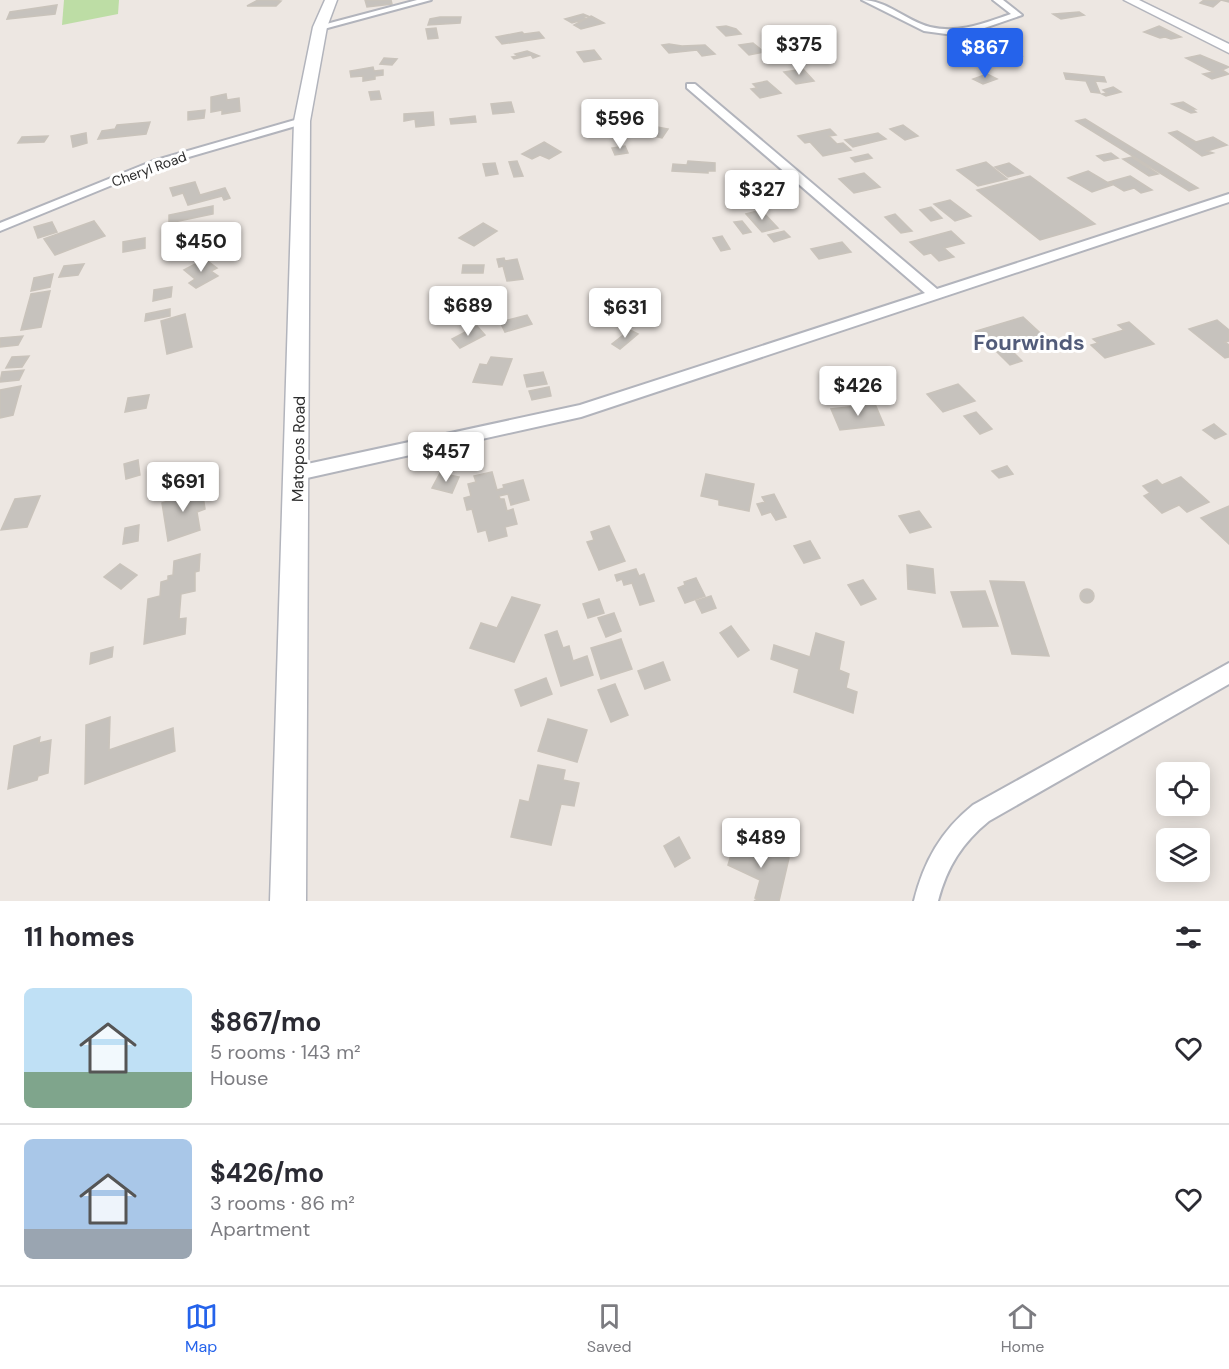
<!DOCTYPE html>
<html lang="en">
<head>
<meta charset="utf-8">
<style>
	:root { --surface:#fff; --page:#f2f2f3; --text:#2b2b33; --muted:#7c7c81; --line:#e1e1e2; --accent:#2563eb }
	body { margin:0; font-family:"DM Sans",sans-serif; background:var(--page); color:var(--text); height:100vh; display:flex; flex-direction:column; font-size:22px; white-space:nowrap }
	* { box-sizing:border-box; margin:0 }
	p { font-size:20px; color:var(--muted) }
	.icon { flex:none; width:33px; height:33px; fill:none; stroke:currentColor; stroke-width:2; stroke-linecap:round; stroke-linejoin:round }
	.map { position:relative; height:901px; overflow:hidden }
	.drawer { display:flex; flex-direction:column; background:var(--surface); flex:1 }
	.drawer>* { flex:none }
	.buttons { position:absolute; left:1156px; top:762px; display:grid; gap:12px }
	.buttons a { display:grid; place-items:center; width:54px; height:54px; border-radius:9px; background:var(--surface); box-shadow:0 3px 15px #0003; font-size:30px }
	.price { position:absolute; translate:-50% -51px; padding:0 14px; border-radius:6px; background:#fff; color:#222; font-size:20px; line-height:39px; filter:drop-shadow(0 2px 3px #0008) }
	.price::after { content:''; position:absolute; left:50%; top:36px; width:18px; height:14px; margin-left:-9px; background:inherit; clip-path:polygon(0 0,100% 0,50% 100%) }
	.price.active { background:var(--accent); color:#fff }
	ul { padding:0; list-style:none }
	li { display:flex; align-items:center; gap:18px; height:150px; padding:0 24px }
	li+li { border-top:2px solid var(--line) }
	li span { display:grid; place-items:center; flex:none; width:168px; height:120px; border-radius:9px; color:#555 }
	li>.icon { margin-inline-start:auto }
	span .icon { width:72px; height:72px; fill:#fffc; stroke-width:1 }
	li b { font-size:26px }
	h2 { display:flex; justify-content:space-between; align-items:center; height:72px; padding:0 24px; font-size:26px }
	.tab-bar { display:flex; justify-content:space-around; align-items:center; height:84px; border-top:2px solid var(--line); background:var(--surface); font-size:16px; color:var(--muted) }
	.tab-bar a { display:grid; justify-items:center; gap:3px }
	.tab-bar .active { color:var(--accent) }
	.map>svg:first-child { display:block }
	.green { fill:#bddda5 }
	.building { fill:#c6c2bd; stroke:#c9c3bb; stroke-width:1.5 }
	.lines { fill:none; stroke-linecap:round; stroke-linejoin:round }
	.minor-casing { stroke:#b2b4bc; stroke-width:4 }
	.tertiary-casing { stroke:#b2b4bc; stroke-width:3 }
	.secondary-casing { stroke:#b2b4bc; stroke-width:3 }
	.minor { fill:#fff; fill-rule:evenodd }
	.tertiary { fill:#fff; fill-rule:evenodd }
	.secondary { fill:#fff; fill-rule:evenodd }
	.labels { text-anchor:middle; stroke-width:6; stroke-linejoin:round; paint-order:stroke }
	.far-street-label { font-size:14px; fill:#2d2d2d; stroke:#fff }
	.street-label { font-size:16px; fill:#2d2d2d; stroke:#fff }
	.district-label { font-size:22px; font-weight:bold; fill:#525c7a; stroke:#fff }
</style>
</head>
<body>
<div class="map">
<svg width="1229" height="901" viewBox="0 0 1229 901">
	<rect width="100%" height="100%" fill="#ede7e2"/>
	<path class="green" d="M64,0h55l-1,14 -56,11z"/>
	<path class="building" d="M258,0h14l9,1 -5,5h-29z
		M365,0h26l1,4 -25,3z
		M1204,0h25v2l-8,-2 -8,7 -13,-4z
		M57,5l-2,9 -48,5 3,-7z
		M1079,12l5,3 -23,4 -8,-5z
		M583,14l5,2 -4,1 2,2 -14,4 -7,-4z
		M591,16l13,7 -23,6 -7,-4z
		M440,17h21l-1,6 -32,2 2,-6z
		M726,26l10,3 5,5 -15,2 -9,-9z
		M1159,26l22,11 -10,2 -6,-2 -5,1 -16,-6z
		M436,28l2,10 -10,1 -2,-10z
		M522,32l2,2 15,-2 5,6 -42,6 -6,-7z
		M753,43l11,9 -15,3 -10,-10z
		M669,44l13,2 23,-1 10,9 -13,2 -5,-6 -28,3 -7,-8z
		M1009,49l13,7 -9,3 -14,-7z
		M594,50l7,9 -17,3 -7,-10z
		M527,51l12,5 -6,2 -2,-3 -17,4 -2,-2 6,-1 -3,-2z
		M1200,55l29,12 -7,3 7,4 -17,5 -9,-5 10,-2 -27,-14z
		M384,58l13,1 -5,6 -12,-1z
		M373,67l1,4 9,-1v5l-8,1v3l-12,2v-5l-12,1 -1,-6z
		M803,69l11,12 -18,3 -12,-12z
		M1064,73l40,4 2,5 -11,-1 5,12 -9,-1 -5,-11 -20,-2z
		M987,74l10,5 -14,5 -10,-5z
		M767,81l14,12 -21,5 -9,-9 6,-1 -4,-4z
		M1113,87l8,5 -15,4 -4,-2 5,-1 -4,-3z
		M379,91l2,8 -10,1 -2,-8z
		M226,94l1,6 12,-2 1,13 -18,3v-4l-11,2v-15z
		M511,102l3,10 -21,2 -2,-10z
		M1183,102l12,7h-3l4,3 -5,1 -19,-9z
		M205,110l-1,8 -16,2v-8z
		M433,112l1,13 -18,2 -1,-8 -11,2v-7z
		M475,116l1,6 -25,2 -1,-5z
		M1085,119l113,69 -9,3 -113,-70z
		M641,121l13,3 -2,2 16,3 -6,9 -30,-7z
		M150,122l-4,12 -48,5 4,-8 13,-2 2,-4z
		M903,125l15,11 -13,4 -15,-11z
		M830,129l6,6 -7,1 8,8 6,-1 8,7 -28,6 -13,-14 -5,1 -7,-7z
		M1177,131l19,11 17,-5 14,8 -20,6 6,2 -11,3 -33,-23z
		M86,133l1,10 -14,4 -2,-11z
		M878,133l8,6 -33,8 -8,-7z
		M48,136l-4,6 -26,1 4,-6z
		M544,142l17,10 -12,7 -9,-4 -8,4 -10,-5z
		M625,146l3,7 -13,2 -3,-7z
		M1111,153l7,5 -14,3 -7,-5z
		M868,154l4,4 -17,4 -4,-4z
		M1132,157l26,17 -9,2 -26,-17z
		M517,161l6,15 -9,1 -5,-15z
		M688,161l27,2v8h-7v2l-36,-2 1,-7 14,1z
		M986,162l21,17 -29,7 -21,-16z
		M495,163l3,11 -12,2 -3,-12z
		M1009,163l14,10 -15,4 -13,-10z
		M1088,171l24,14 -20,7 -24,-14z
		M864,173l16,14 -26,6 -15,-14z
		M1030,176l65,48 -55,16 -63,-50z
		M1130,176l22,14 -11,3 -7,-5 -10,3 -15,-9z
		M195,182l5,13 25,-7 5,10 -6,2 -2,-4 -34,9 -5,-12 -10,3 -3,-8z
		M748,196l8,8 -12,4 -9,-7z
		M950,200l21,16 -16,5 -21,-17z
		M213,206v8l-44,9v-8z
		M931,207l11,11 -11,3 -11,-11z
		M761,210l17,18 -16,4 -16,-18z
		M895,214l17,17 -11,2 -16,-16z
		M94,221l11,15 -50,19 -11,-16z
		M742,221l9,11 -8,2 -9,-12z
		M52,222l5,10 -19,6 -4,-11z
		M483,223l14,8 -23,15 -15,-8z
		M784,231l6,6 -16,5 -6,-7z
		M951,231l13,12 -20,5 10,9 -15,4 -8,-8 -7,2 -14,-13z
		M722,236l8,13 -9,2 -8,-13z
		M145,238v10l-22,4v-10z
		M842,242l9,10 -32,7 -8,-10z
		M504,258l1,3 12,-2 6,20 -16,2 -4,-15 -4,1 -2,-8z
		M205,259l12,9 -6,3 7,5 -22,12 -7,-5 6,-4 -11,-9z
		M84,264l-6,11 -19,2 5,-11z
		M463,265h21l-1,8h-21z
		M53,274l-3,13 -19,4 3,-13z
		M172,287l-1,10 -18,4 1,-11z
		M50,291l-9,36 -20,3 10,-36z
		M651,300l2,8h-14l-1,-7z
		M170,309v7l-25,5 1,-7z
		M185,314l7,33 -25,7 -6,-33z
		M527,315l5,9 -27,8 -5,-10z
		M1023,317l28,26 -11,4 -8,-8 -24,8 14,14 -12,4 -34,-34z
		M1217,320l12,10v11l-4,1 4,3v12l-4,1 -36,-29z
		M1129,322l25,22 -49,14 -14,-13 7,-2 -5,-4 31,-9 -6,-5z
		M477,326l8,9 -25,13 -8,-9z
		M630,330l8,4 -18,15 -8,-5z
		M23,336l-5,9 -18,2v-9z
		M29,356l-7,11 -16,1 6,-11z
		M491,357l21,2 -10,26 -29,-3 7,-18 7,1z
		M24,370l-5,10 -19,2 2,-10z
		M543,372l4,12 -20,3 -3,-12z
		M958,384l17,17 -32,11 -16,-18z
		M21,386l-8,29 -13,3v-28z
		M549,387l2,9 -19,4 -3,-9z
		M149,395l-3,13 -21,4 3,-14z
		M875,404l9,21 -44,5 -9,-21z
		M976,412l16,17 -12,5 -16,-18z
		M1214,424l12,10 -11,5 -12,-9z
		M138,460l2,15 -14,4 -2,-15z
		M1007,466l6,8 -14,4 -7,-7z
		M492,472l5,18 7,-2 -1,-3 20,-5 6,20 -18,5 -3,-11 -9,2 1,3h4l3,12 6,-2 4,15 -12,3 2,9 -18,5 -3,-11 -8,2 -6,-23 -5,1 -3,-12 7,-2 -3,-12 8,-2 -2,-6z
		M440,473l19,4 -7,16 -20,-5z
		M706,474l48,10 -5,27 -30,-6v-5l-18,-4z
		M1181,477l28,25 -22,10 -8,-7 -17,8 -18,-17 6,-3 -7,-7 14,-6 5,5z
		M193,485l3,13 7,-2 2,13 -8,3 3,18 -32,11 -6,-38 12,-4 -1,-7z
		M774,494l12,23 -10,3 -5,-8 -9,3 -5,-11 8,-2 -3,-5z
		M40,496l-13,31 -26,3 14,-31z
		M1229,506v38l-28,-26z
		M919,511l12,16 -21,6 -11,-17z
		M139,525l-1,16 -15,3 2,-16z
		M609,526l16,35 -26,9 -12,-28 7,-2 -3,-8z
		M810,541l10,17 -16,5 -10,-17z
		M200,554l-1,17 -4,1v19l-14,3 -2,25 7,-1 -1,16 -41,10 4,-45 12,-3 1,-14 7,-2v-4l5,-1 1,-14z
		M120,564l17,11 -16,14 -17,-12z
		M907,565l26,4 2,24 -27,-4z
		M636,569l3,7 5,-2 10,27 -14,4 -8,-22 -8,2 -2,-6 -5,2 -2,-6z
		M696,578l9,18 -20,7 -7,-15 7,-3 -1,-3z
		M863,580l13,19 -15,6 -13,-20z
		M990,581l34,1 25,74 -37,-2z
		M1080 596a7 7 0 1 1 14 0a7 7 0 1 1-14 0Z
		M985,591l13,35 -35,1 -12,-35z
		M711,596l5,12 -14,5 -6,-12z
		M512,597l28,8 -26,57 -44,-14 11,-25 16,5z
		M599,599l5,14 -16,5 -5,-14z
		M614,613l7,18 -15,6 -8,-19z
		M731,626l18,24 -11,7 -18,-24z
		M557,631l6,17 6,-2 4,15 14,-5 6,19 -32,11 -16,-51z
		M816,633l28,9 -5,28 10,4 -3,14 11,4 -4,21 -59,-21 5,-23 -28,-10 3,-14 36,12z
		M621,639l11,30 -31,10 -10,-31z
		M113,647l-1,10 -22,7 1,-11z
		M663,662l7,18 -25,9 -7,-18z
		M546,678l6,16 -31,12 -6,-16z
		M615,684l13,31 -17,7 -13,-32z
		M110,717l-1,33 64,-22 2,23 -90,33 1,-59z
		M548,719l39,11 -10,32 -39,-11z
		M40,737l-1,6 12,-3 -3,33 -10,3 -1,4 -29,9 6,-43z
		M538,765l27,5 -2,10 16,3 -5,23 -13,-2 -10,41 -40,-8 9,-37 9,2z
		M679,837l11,21 -15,9 -11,-21z
		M736,838l30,14 1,-3 22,9 -10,43h-25l4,-2 -3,-1 5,-18 -32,-15z"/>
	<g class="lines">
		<defs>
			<path id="minor" d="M417,0h14l-111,30 -5,-3z
				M862,0c25,0 44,21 68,27 29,7 54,-4 81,-13l-18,-14h10l19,15 -61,21 -37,-5z
				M687,84h8l242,205 292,-95v8l-648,215 -283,63 -6,-2 -2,-5 2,-5 6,-2 282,-61 345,-112 -238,-205z
				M302,118l4,1v4l-145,42 -161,66v-8l153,-62z
				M1229,663v21l-240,137c-27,22 -42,46 -51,80h-24c10,-40 27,-70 59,-96z"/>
			<path id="tertiary" d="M1124,0h15l90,44v9z"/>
			<path id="secondary" d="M325,0h12l-10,27 -17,94 -4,780h-36l24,-780 19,-94z"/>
		</defs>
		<use href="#minor" class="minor-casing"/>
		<use href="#tertiary" class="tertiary-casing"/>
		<use href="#secondary" class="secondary-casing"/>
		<use href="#minor" class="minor"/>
		<use href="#tertiary" class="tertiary"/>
		<use href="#secondary" class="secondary"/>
	</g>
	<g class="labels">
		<g class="far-street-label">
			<text transform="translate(149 169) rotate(-20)" y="5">Cheryl Road</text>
		</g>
		<g class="street-label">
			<text transform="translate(298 449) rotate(-89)" y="6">Matopos Road</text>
		</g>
		<g class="district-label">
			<text x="1029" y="350">Fourwinds</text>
		</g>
	</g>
</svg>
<div class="buttons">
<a><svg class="icon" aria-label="locate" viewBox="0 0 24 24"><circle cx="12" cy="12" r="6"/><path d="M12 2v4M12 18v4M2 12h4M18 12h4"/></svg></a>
<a><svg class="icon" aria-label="layers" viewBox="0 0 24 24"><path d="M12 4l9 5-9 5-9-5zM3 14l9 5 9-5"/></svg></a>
</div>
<b class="price" style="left:799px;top:76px">$375</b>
<b class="price active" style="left:985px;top:79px">$867</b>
<b class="price" style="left:620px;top:150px">$596</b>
<b class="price" style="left:762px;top:221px">$327</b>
<b class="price" style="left:201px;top:273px">$450</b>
<b class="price" style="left:468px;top:337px">$689</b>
<b class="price" style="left:625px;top:339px">$631</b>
<b class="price" style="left:858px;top:417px">$426</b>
<b class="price" style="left:446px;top:483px">$457</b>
<b class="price" style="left:183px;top:513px">$691</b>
<b class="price" style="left:761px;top:869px">$489</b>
</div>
<section class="drawer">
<h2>11 homes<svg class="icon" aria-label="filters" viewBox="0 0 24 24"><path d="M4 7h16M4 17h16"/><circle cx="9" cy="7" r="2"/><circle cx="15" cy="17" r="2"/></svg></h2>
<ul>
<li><span style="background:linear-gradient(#bfe0f5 70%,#7fa58c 0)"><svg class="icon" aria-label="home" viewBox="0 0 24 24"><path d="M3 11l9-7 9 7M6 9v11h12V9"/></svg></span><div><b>$867/mo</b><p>5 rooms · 143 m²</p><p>House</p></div><svg class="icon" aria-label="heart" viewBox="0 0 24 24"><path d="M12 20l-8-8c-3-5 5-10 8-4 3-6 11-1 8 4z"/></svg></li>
<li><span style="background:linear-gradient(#a9c7e8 75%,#9aa5b1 0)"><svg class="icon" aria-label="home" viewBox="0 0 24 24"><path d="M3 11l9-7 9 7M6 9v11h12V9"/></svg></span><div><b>$426/mo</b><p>3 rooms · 86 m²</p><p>Apartment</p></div><svg class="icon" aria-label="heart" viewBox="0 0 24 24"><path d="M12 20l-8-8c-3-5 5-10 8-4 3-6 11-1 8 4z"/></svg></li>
</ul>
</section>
<nav class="tab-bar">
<a class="active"><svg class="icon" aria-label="map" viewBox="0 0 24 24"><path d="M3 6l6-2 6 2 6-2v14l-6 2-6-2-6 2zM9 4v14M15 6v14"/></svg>Map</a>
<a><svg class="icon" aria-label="saved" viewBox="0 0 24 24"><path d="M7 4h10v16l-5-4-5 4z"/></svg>Saved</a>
<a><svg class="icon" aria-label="home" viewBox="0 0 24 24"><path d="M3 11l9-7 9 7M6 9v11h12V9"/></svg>Home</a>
</nav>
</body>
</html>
